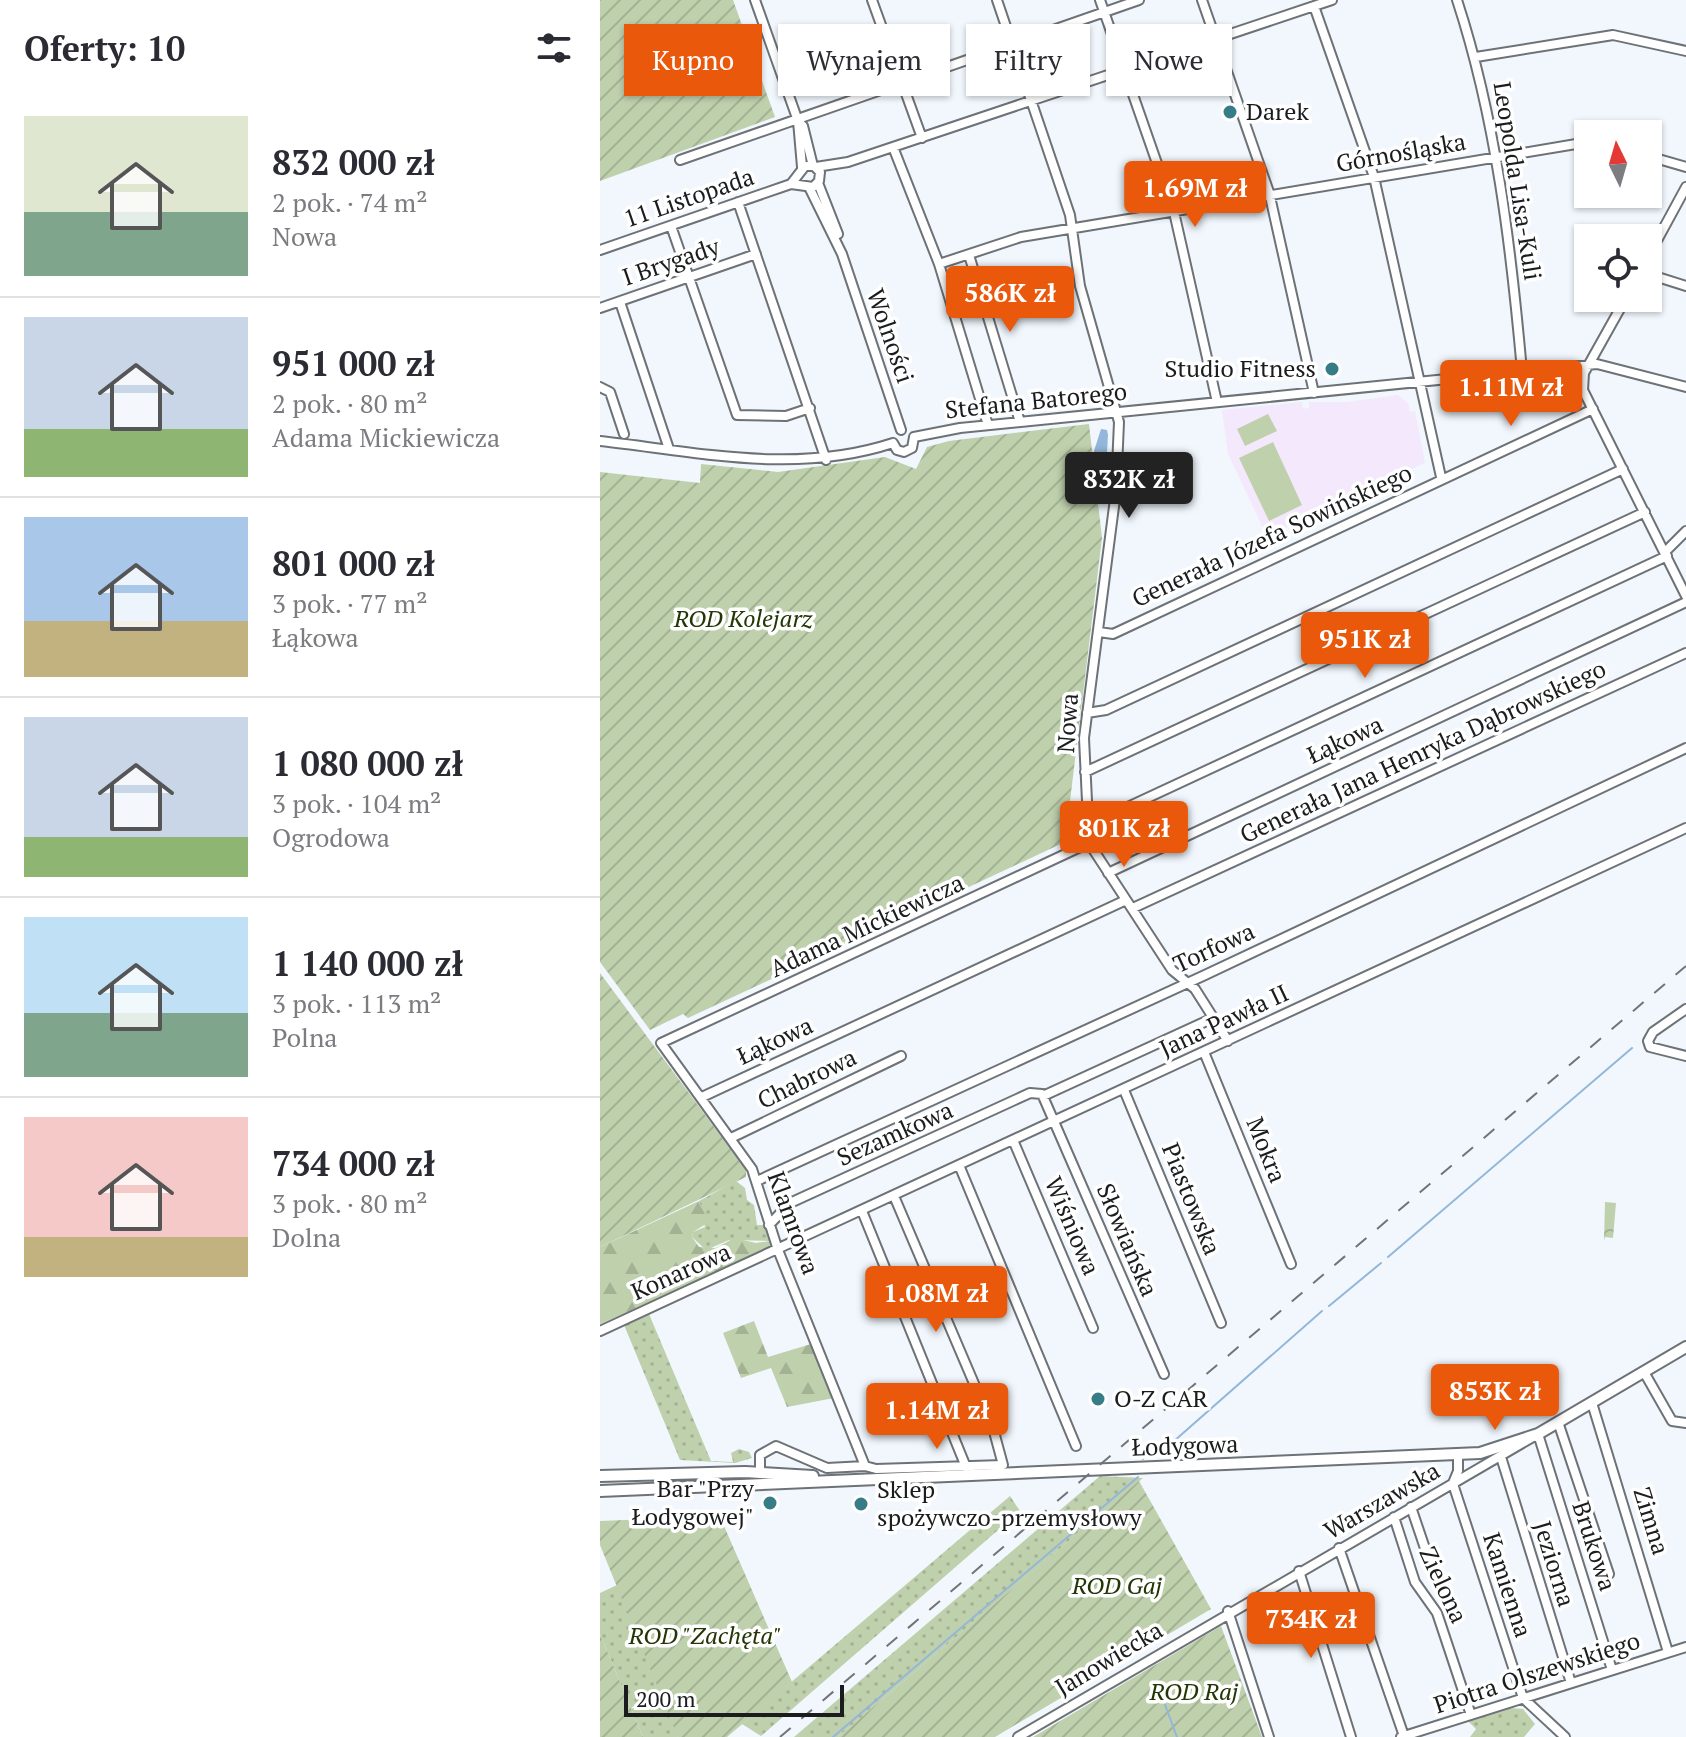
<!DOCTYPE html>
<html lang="pl">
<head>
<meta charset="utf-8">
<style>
	:root { --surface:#fff; --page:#f2f2f3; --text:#2b2b33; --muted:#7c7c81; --line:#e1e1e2; --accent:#ea580c }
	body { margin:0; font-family:"PT Serif",serif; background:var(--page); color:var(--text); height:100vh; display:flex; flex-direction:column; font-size:30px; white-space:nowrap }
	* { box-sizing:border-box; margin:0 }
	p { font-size:26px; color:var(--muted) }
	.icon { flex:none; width:44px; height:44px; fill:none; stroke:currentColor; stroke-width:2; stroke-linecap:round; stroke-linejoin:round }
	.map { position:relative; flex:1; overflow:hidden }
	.drawer { display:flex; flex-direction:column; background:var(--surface); width:600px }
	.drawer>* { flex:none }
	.top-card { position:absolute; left:24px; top:24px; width:760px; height:72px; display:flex; gap:16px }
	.needle { width:52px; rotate:355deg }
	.buttons { position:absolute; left:974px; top:120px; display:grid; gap:16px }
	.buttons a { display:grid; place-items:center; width:88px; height:88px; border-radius:0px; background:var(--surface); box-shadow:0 2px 6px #0004; font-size:40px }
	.scale { position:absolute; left:24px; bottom:20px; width:220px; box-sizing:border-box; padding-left:8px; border:4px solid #1a1c1d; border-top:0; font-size:22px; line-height:28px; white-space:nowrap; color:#1a1c1d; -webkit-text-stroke:6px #fff; paint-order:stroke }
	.price { position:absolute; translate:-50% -68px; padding:0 18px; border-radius:8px; background:var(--accent); color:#fff; font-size:26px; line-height:52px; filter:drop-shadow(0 2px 4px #0008) }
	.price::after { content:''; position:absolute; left:50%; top:48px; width:24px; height:18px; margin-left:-12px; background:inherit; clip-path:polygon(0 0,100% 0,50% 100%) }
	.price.active { background:#222; color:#fff }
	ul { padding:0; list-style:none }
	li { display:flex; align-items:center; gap:24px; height:200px; padding:0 24px }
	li+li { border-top:2px solid var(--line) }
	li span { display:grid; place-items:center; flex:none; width:224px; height:160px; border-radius:0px; color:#555 }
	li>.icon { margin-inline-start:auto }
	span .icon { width:96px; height:96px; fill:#fffc; stroke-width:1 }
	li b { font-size:34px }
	h2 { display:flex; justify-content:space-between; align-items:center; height:96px; padding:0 24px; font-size:34px }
	.pill { padding:0 28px; border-radius:0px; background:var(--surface); box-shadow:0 2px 6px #0004; font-size:28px; line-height:72px }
	.pill.active { background:var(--accent); color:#fff }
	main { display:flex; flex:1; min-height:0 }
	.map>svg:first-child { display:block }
	.education { fill:#f3e8fc }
	.grass { fill:url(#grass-dots) }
	.forest { fill:url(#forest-firs) }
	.park { fill:url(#park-crowns) }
	.garden { fill:url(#garden-furrows) }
	.pitch { fill:#bfd0ad }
	.water { fill:#93b7da }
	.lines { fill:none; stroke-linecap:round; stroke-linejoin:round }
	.stream { stroke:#93b7da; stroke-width:2 }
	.minor-casing { stroke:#6d7277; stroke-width:12 }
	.major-casing { stroke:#6d7277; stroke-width:14 }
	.minor { stroke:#fff; stroke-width:8 }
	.major { stroke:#fff; stroke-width:10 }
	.rail { stroke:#717477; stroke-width:2; stroke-dasharray:14 14; stroke-linecap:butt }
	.poi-dot { fill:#367d87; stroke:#fff; stroke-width:3 }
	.labels { text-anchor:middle; stroke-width:7; stroke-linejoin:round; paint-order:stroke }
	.poi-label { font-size:24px; fill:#1a1c1d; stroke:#fff; text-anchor:start }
	.street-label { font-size:24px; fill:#1a1c1d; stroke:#fff }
	.park-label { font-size:24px; font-style:italic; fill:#233605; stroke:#fff }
</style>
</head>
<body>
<main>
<section class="drawer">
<h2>Oferty: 10<svg class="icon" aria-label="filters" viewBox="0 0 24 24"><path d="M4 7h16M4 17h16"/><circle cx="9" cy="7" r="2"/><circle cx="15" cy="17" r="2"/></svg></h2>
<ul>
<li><span style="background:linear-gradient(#dfe7d0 60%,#7fa58c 0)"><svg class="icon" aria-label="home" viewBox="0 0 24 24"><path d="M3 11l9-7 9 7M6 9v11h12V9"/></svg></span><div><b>832 000 zł</b><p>2 pok. · 74 m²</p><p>Nowa</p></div></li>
<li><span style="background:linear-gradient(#c9d6e8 70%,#8fb573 0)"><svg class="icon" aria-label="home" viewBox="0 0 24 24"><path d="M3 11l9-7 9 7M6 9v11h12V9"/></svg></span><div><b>951 000 zł</b><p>2 pok. · 80 m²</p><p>Adama Mickiewicza</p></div></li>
<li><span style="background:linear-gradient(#a9c7e8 65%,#c2b280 0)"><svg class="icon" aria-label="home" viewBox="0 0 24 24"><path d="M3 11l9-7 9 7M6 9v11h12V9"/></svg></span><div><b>801 000 zł</b><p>3 pok. · 77 m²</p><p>Łąkowa</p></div></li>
<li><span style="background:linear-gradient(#c9d6e8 75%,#8fb573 0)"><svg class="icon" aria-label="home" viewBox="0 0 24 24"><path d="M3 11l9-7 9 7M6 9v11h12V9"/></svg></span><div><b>1 080 000 zł</b><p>3 pok. · 104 m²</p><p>Ogrodowa</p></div></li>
<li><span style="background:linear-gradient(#bfe0f5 60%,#7fa58c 0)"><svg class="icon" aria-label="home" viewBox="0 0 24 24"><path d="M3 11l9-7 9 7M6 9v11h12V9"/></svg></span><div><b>1 140 000 zł</b><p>3 pok. · 113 m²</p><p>Polna</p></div></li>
<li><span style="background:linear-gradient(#f6c9c9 75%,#c2b280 0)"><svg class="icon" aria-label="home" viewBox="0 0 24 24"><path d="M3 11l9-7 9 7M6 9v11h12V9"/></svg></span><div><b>734 000 zł</b><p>3 pok. · 80 m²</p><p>Dolna</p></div></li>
</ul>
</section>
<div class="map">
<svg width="1086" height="1737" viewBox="0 0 1086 1737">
	<defs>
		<pattern id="grass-dots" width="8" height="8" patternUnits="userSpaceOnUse" patternTransform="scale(2)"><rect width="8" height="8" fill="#bfd0ad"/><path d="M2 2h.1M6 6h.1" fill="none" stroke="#a4b294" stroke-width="1.8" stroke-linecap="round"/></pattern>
		<pattern id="forest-firs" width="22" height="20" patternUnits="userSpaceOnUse" patternTransform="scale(2)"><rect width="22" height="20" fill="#bfd0ad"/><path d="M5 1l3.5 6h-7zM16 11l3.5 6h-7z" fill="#a4b294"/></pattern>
		<pattern id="park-crowns" width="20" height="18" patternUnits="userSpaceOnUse" patternTransform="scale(2)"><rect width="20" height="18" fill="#bfd0ad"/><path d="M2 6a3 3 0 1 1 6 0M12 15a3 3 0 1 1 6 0" fill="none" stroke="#a4b294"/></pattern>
		<pattern id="garden-furrows" width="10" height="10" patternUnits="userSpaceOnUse" patternTransform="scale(2)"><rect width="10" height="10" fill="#bfd0ad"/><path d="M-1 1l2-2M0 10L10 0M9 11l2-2" fill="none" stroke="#a4b294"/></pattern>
	</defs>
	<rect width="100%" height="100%" fill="#f1f7fd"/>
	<path class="education" d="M798,395l10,8 2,9 5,-1 10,52 -158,73 -39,-82 -6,-44 80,-8 1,7 6,-1v-6h38z"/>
	<path class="grass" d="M136,1181l9,7 2,12 7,5 3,20h7l6,16 -41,-1 -23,10 -14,-13 1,-5 12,-5 -6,-26z
		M49,1314l62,147 22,1 -2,-9 8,-4 10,3 3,6 -17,5 -55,-3 -56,-135z
		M500,1476l43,2 -305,259h-44z
		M410,1496l10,15 -259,225 -19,-12z
		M17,1585l55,132 6,20h-35l-43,-103v-41z
		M911,1708l12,1 12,15 -11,13h-54l6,-8 -8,-8z"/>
	<path class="forest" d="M99,1201l10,21 -16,10 -1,5 7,10 17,1 18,-10 22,5 14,-2 1,8 -171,75v-77z
		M154,1321l14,36 43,-13 23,54 -47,9 -16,-39 -30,10 -18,-45z"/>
	<path class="park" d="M1005,1202l11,1 -3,35 -8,-1 -1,4z"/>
	<path class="garden" d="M0,0h133l42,117 -175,64z
		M489,424l13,114 -37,304 -377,176 -5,-4 -33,16 -50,-68v-490l100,11 1,-19 77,8 107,-15 31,12 11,-22 22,-6z
		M0,973l146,197v7l-146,70z
		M539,1481l72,128 -216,128h-157z
		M101,1517l23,9 68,156 -65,55h-49l-78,-192v-24z
		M621,1626l41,111h-229z
		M0,1634l43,103h-43z"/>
	<path class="pitch" d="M668,414l9,17 -32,15 -8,-17z
		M673,442l29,63 -33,16 -30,-63z"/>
	<path class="water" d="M501,429l6,1 1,5 -3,52h-5l-6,-36z"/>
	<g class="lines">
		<path class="stream" d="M788,1257l244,-209
			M729,1306l52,-43
			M560,1449h5l157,-138
			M543,1459l-3,-8 9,-1
			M564,1702l13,35
			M233,1737l305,-260"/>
		<defs>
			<path id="minor" d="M155,0l43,121 5,5 10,40
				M272,0l50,138
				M397,0l73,215 10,71 39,136 -3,69 -32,247 5,105 83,127 23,19 33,52
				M500,0l74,212 43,190
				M602,0l67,192 45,201
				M857,0c39,119 54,247 65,371
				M714,6l60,171 67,300
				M876,57l137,-22 73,16
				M198,121l4,46
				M293,147l46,117 49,161
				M1048,156l38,11
				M80,160l459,-160
				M216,167l32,-5 484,-162
				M218,183l20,51
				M209,187l33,67 59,176
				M138,202l88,258
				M71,226l66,189 49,1 24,-8
				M0,250l191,-66 22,3 6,-6 1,-9 -6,-6h-9l-14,18
				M369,255l51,167
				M1048,257l38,-70
				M339,264l82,-27 567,-95
				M1048,274l38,12
				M1026,298l-42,75 -1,17 103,206
				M20,302l49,147
				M0,308l156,-54
				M0,387l10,5 14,42
				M314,437l46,-9 637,-64 89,23
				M0,441c99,11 195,34 293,2
				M293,443l4,7 7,2 8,-4 2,-11
				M1065,552l21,-21
				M499,632l14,2 480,-225
				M487,713l19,-3 517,-241
				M485,772l560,-260
				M487,826l580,-270
				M508,873l578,-271
				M533,908l553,-255
				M1086,1009l-33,23 -5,9 2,6 36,9
				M604,1052l87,212
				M524,1090l97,233
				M443,1096l170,-78
				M102,1097l424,-197
				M131,1138l170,-82
				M413,1140l80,188
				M359,1165l117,281
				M157,1181l448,-206 481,-227
				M262,1211l104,256
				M169,1225l21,-22 240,-110 12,1 122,280
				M0,1331l1086,-503
				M1044,1372l28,49 14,2
				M992,1403l76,249
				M958,1422l51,152
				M901,1457l70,226
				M265,1466l-87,-216 -26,-81 -91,-126 428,-200
				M265,1466l11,3 127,-4 -10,-37 -99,-232
				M160,1472v-17l16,-9 51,22 38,-2
				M853,1483l5,-12v-16
				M853,1484l70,214 42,39
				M811,1507l23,68
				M794,1517l21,65 22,31 34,102
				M739,1548l65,188
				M699,1571l52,166
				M628,1611l41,126
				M418,1737l520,-303 74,236
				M801,1737l285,-90"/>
			<path id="major" d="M0,1476l145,-4 68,4
				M0,1491l880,-38 58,-19 148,-87"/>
		</defs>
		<use href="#minor" class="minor-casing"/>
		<use href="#major" class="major-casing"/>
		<use href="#minor" class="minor"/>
		<use href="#major" class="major"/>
		<path class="rail" d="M180,1737l906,-771"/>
	</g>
	<g class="poi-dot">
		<circle cx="630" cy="112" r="8"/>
		<circle cx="732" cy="369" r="8"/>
		<circle cx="498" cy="1399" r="8"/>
		<circle cx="170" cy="1503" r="8"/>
		<circle cx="261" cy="1504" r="8"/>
	</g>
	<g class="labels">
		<g class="poi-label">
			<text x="646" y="120">Darek</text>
			<text x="716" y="377" text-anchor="end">Studio Fitness</text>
			<text x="514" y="1407">O-Z CAR</text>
			<text x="154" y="1497" text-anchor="end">Bar "Przy<tspan x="154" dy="28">Łodygowej"</tspan></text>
			<text x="277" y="1498">Sklep<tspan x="277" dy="28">spożywczo-przemysłowy</tspan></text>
		</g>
		<g class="street-label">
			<text transform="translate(801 153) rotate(-10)" y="8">Górnośląska</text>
			<text transform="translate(917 181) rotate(81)" y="8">Leopolda Lisa-Kuli</text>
			<text transform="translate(89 198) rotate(-19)" y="8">11 Listopada</text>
			<text transform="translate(71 262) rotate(-19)" y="8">I Brygady</text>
			<text transform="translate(290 336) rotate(71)" y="8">Wolności</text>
			<text transform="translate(436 401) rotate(-6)" y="8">Stefana Batorego</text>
			<text transform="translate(672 536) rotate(-25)" y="8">Generała Józefa Sowińskiego</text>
			<text transform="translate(468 723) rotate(-86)" y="8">Nowa</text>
			<text transform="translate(745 740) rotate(-25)" y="8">Łąkowa</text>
			<text transform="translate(823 752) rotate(-25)" y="8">Generała Jana Henryka Dąbrowskiego</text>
			<text transform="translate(267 926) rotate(-25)" y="8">Adama Mickiewicza</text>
			<text transform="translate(614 948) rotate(-25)" y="8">Torfowa</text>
			<text transform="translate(624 1021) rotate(-25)" y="8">Jana Pawła II</text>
			<text transform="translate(175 1041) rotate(-25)" y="8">Łąkowa</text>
			<text transform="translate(207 1079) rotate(-26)" y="8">Chabrowa</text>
			<text transform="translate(295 1134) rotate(-24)" y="8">Sezamkowa</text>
			<text transform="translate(666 1150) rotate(68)" y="8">Mokra</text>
			<text transform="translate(591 1199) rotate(68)" y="8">Piastowska</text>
			<text transform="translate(193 1223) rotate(70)" y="8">Klamrowa</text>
			<text transform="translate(472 1226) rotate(67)" y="8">Wiśniowa</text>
			<text transform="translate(527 1240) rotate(67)" y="8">Słowiańska</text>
			<text transform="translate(81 1272) rotate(-24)" y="8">Konarowa</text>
			<text transform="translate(585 1446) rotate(-2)" y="8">Łodygowa</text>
			<text transform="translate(782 1501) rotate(-30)" y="8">Warszawska</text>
			<text transform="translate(1051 1521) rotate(73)" y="8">Zimna</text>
			<text transform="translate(994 1546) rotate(72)" y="8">Brukowa</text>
			<text transform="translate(954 1564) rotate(73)" y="8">Jeziorna</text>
			<text transform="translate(843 1585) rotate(65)" y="8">Zielona</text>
			<text transform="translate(907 1585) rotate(72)" y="8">Kamienna</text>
			<text transform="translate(509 1659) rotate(-31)" y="8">Janowiecka</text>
			<text transform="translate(937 1673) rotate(-18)" y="8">Piotra Olszewskiego</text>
		</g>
		<g class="park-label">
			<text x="143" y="627">ROD Kolejarz</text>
			<text x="517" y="1594">ROD Gaj</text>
			<text x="105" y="1644">ROD "Zachęta"</text>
			<text x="594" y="1700">ROD Raj</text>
		</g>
	</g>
</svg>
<div class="buttons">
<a><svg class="needle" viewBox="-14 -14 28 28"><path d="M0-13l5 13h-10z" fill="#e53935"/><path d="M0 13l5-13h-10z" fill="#7c7c81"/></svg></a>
<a><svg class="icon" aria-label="locate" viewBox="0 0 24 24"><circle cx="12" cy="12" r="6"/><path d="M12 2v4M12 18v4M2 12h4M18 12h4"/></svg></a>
</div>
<div class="scale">200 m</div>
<b class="price" style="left:595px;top:229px">1.69M zł</b>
<b class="price" style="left:410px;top:334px">586K zł</b>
<b class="price" style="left:911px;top:428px">1.11M zł</b>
<b class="price active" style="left:529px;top:520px">832K zł</b>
<b class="price" style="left:765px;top:680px">951K zł</b>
<b class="price" style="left:524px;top:869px">801K zł</b>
<b class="price" style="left:336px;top:1334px">1.08M zł</b>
<b class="price" style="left:895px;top:1432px">853K zł</b>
<b class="price" style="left:337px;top:1451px">1.14M zł</b>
<b class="price" style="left:711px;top:1660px">734K zł</b>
<div class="top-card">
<a class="pill active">Kupno</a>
<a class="pill">Wynajem</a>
<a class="pill">Filtry</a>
<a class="pill">Nowe</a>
</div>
</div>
</main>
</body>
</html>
